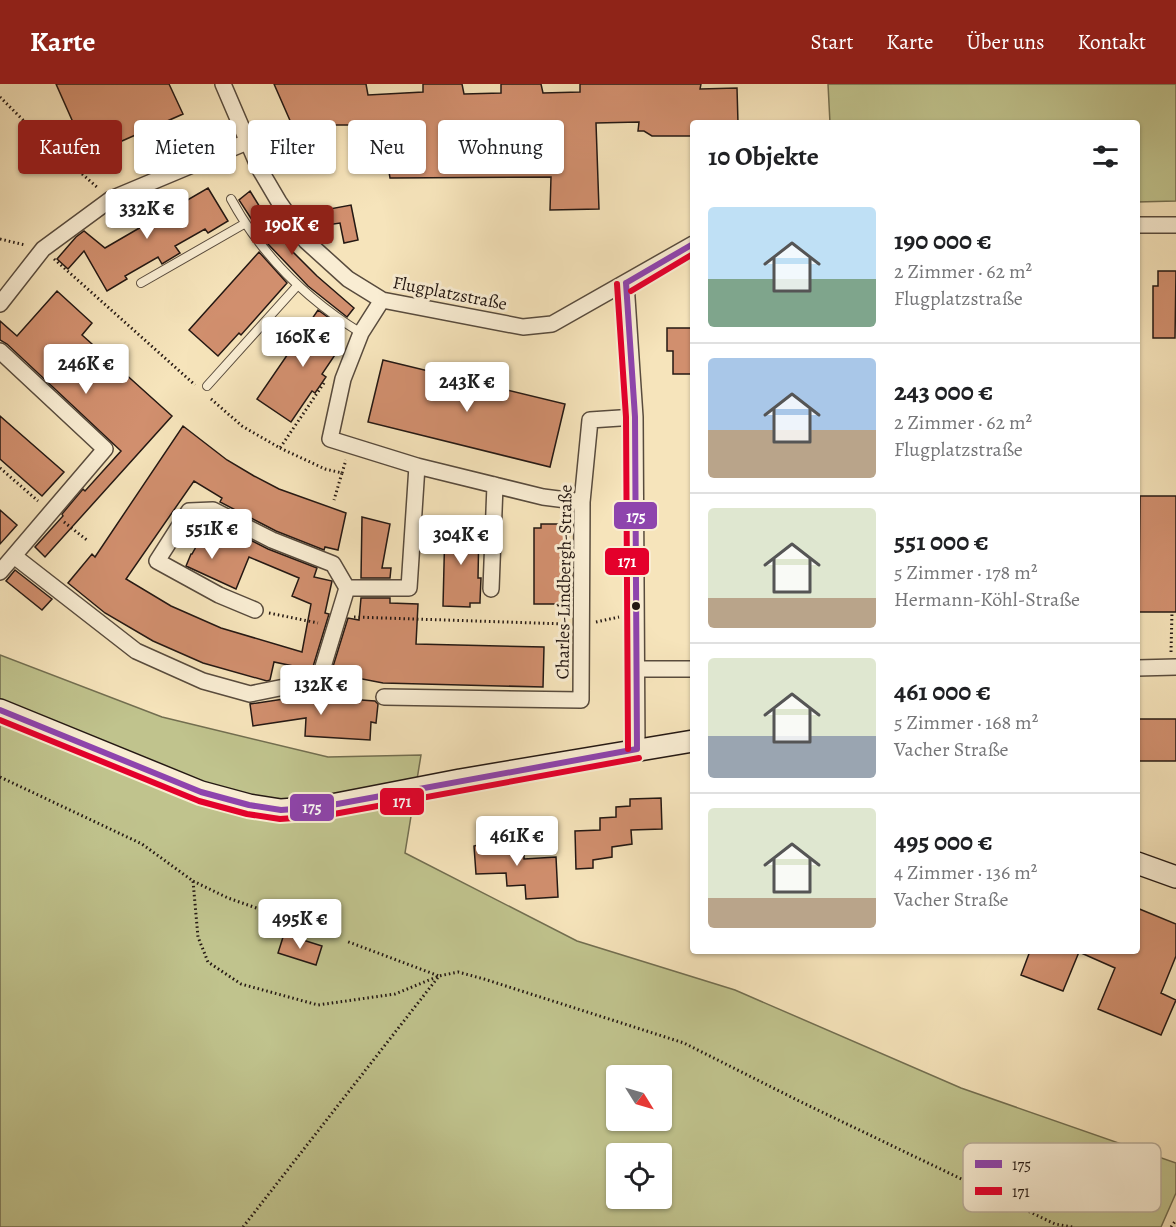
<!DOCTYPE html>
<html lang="de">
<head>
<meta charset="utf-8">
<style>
	:root { --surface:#fff; --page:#f6f6f6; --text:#202124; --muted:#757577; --line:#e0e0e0; --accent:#8f2418 }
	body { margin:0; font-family:Alegreya,serif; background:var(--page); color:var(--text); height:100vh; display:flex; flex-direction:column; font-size:22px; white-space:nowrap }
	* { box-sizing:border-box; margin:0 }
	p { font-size:20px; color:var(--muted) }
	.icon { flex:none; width:33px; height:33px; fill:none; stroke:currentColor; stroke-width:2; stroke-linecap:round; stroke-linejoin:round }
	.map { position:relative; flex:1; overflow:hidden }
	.sheet { position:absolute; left:690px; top:36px; width:450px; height:834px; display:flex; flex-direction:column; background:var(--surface); border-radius:6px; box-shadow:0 2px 4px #0004 }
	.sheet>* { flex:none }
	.guide { position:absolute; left:18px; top:36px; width:570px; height:54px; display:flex; gap:12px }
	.needle { width:39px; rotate:127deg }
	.fabs { position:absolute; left:606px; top:981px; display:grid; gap:12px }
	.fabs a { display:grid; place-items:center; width:66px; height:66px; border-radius:6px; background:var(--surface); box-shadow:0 2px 4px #0004; font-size:30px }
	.price { position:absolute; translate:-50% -51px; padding:0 14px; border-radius:6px; background:#fff; color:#222; font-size:20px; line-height:39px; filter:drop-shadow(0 2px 3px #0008) }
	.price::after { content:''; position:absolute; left:50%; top:36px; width:18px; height:14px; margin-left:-9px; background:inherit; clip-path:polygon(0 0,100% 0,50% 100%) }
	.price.active { background:var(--accent); color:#fff }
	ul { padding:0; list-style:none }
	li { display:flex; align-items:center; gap:18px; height:150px; padding:0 18px }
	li+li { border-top:2px solid var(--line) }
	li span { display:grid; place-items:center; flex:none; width:168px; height:120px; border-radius:6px; color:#555 }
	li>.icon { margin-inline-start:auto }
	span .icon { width:72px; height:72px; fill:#fffc; stroke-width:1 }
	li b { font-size:26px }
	h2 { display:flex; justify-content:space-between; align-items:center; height:72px; padding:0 18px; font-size:26px }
	.pill { padding:0 21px; border-radius:6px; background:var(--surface); box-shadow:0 2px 4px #0004; font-size:21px; line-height:54px }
	.pill.active { background:var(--accent); color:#fff }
	header { display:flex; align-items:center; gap:36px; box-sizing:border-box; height:84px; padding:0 30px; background:var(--accent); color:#fff }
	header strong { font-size:28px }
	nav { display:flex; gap:33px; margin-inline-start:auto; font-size:21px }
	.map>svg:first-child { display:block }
	.green { fill:#c0c38d; stroke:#726e50; stroke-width:1.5; fill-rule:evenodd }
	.building { fill:#d18f6e; stroke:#241813; stroke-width:1.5 }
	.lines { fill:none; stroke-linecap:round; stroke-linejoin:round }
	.lane-casing { stroke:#584b3d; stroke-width:10 }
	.street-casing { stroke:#584b3d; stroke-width:18 }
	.secondary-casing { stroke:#241813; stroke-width:24 }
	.path { stroke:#241813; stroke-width:3; stroke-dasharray:1.5 3; stroke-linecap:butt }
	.lane { stroke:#f9edd3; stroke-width:8 }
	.street { stroke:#f9edd3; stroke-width:15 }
	.secondary { stroke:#f9edd3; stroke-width:21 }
	.bus-1-casing { stroke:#f9edd3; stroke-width:10 }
	.bus-2-casing { stroke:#f9edd3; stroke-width:10 }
	.bus-1 { stroke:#8e44ad; stroke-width:6 }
	.bus-2 { stroke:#e4002b; stroke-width:6 }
	.bus-dot { fill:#241813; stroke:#f9edd3; stroke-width:2 }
	.labels { text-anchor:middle; stroke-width:6; stroke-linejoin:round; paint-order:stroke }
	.street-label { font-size:18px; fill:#241813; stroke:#f9edd3 }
	.key { fill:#f9edd3; stroke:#b9ad99; stroke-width:1.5 }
	.key-label { font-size:16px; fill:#241813 }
	.line-badge { stroke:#f9edd3; stroke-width:2 }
	.badge-label { font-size:16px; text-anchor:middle; font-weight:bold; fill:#fff }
</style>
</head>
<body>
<header>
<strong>Karte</strong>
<nav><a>Start</a><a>Karte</a><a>Über uns</a><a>Kontakt</a></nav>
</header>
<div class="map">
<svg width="1176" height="1143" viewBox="0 0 1176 1143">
	<rect width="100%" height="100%" fill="#f6e4bb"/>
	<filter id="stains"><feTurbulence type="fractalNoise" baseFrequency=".00333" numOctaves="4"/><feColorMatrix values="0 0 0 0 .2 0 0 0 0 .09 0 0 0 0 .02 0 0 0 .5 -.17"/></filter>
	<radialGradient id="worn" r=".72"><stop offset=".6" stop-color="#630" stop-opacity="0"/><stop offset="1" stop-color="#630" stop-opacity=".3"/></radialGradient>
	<path class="green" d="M828,0h348v117l-39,1v-79h-307z
		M0,571l162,62 166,40 93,-2 -16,98 172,88 158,49 226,98 215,75v30l-15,34h-1161zM616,992h46v44h-46zM616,1070h46v44h-46z"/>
	<path class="building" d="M56,0h113l14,30 -95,42z
		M274,0h92l2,11 55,-3v-8h39l2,10 37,-1v-9h40l2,9 37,-1v-8h121l-1,5 37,-1 1,35h-45v13h-41l-8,-5h-6l1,-9 -43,1 3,86 -49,1 1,-33 -161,1 -9,-53h-89z
		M208,104l20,33 -20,12 -3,-4 -30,17 5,7 -18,11 -4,-7 -33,19 2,3 -20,12 -23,-40 -16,18 -11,-10 19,-22 8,-6 21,17z
		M250,107l19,31 21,27 27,27 37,32 -7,9 -39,-31 -41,-43 -28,-43z
		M351,121l7,35 -14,3 -4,-20 -13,2 -3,-15z
		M259,168l28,31 -46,52 -2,-2 -21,23 -29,-26z
		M1158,187h18l-1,67h-22v-52h5z
		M57,207l35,32 -10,12 90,81 -127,141 -10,-10 28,-31 -1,-2 21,-25 2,2 36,-40 -114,-107 -7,-4v-19l17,15z
		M318,226l22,16 -7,10 10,7 -21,31 4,3 -11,16 -3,-2 -21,31 -34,-23z
		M667,244h25l1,46h-20v-23h-6z
		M383,276l182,44 -15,63 -182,-45z
		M0,332l64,56 -22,24 -42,-37z
		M183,342l44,34 27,16 25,13 67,24 -8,37 -13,-3 -1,3 -48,-19 -56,-29 2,-4 -28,-17 -68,98 45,27 50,22 81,24 9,-48 -19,-8 7,-18 -50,-21 -13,32 -50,-23 5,-12h1l19,-34 57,29 49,19 -3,9 18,4 -7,32 4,1 -17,56 -38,-8 -4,18 -3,1 -64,-18 -50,-22 -48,-28 -37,-30 24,-29 3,3z
		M1140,412h36v116h-37z
		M0,426l17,15 -17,19z
		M362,433l28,7 -8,44h9l-1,10h-29z
		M541,440h28l-1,52h4v25l-8,1v2h-30v-76h7z
		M445,441l34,1 -1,52h3l-1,23v2h-10v4l-27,-1z
		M15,486l37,29 -10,11 -36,-29z
		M361,514h29v5l28,1 -2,40 128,3 -1,40 -160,-4 -52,-10 17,-55 11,2z
		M304,612l71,5 3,3 -2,19 -5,-1 -1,18 -65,-4 1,-18 -53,8 -3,-22z
		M1137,635h39v42h-39z
		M661,714l1,31 -31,1 1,14 -20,3v10l-19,3v8l-17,1 -1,-38 25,-1v-12l16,-1v-10l14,-1v-7z
		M498,749v11h8v3h10v7h8v5l32,-2 2,40 -32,2 -1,-14 -18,1 -1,-13 -30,1 -2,-28 4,-1v-11z
		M1137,824l39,16v32l-15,37 15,7 -15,35 -63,-26 17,-41 -36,-16 -16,39 -42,-16 9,-24h107z
		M284,850l38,12 -6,19 -38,-12z"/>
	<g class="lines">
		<defs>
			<path id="lane" d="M231,115c31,57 75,100 130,134
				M141,199l103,-59
				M207,302l90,-100"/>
			<path id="street" d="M223,0l36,84 20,34 27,39 42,38 34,21 141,27 29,-3 141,-80
				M1137,141h39
				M626,199l9,134 2,332
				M0,220l43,-55 68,-50 136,-57
				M0,267l105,98 -105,123
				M417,382l126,31 39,5
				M14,472l122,95 67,30 47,13 69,-14 28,-92h62l8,-122 -87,-27 13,-60 18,-46 21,-33
				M491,505l4,-104
				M255,526l-36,-15 -62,-34 32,-50 24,-1 59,30 61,24 14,24
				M1137,584l39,-1
				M637,585h56
				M384,613l197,3 1,-198 8,-82 45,-3"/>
			<path id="secondary" d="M0,626l201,82 48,13 32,5 40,-3 139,-27 233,-39
				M1137,779l39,14"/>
		</defs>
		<use href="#lane" class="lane-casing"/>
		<use href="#street" class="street-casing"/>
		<use href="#secondary" class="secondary-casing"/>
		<path class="path" d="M0,13l37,37 61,54
			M0,155l25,6
			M54,175l141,126
			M211,315l31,27 38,22 44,-65
			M280,364l45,21 17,4 -8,27
			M0,384l38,33
			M342,389l4,-13
			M64,438l24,19
			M269,529l49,10
			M354,533l212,7
			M596,538l23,-5
			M1171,568l1,-40
			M0,693l142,67 51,37 5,56 10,25 33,22 77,21 77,-11 44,-18 19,-4 26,7 200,64 115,58 256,123 18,3
			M193,797l35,17 51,18
			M243,1143l196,-251 -93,-35
			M1171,1143l5,-7"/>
		<use href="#lane" class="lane"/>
		<use href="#street" class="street"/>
		<use href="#secondary" class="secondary"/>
		<defs>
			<path id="bus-1" d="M626,199l9,134 2,332
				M626,199l67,-39
				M0,626l201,82 48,13 32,5 40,-3 316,-58"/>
			<path id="bus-2" d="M617,200l9,133 2,332
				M631,207l62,-37
				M0,636l199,81 48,13 33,5 43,-3 316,-58"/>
		</defs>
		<use href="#bus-1" class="bus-1-casing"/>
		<use href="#bus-2" class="bus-2-casing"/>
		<use href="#bus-1" class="bus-1"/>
		<use href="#bus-2" class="bus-2"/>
	</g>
	<circle class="bus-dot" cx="636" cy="522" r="5"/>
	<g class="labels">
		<g class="street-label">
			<text transform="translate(450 209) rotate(11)" y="6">Flugplatzstraße</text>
			<text transform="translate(564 498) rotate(-89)" y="6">Charles-Lindbergh-Straße</text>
		</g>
	</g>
	<rect x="963" y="1059" width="198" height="69" rx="9" class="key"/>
	<rect x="975" y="1076" width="27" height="8" fill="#8e44ad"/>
	<rect x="975" y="1103" width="27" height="8" fill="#e4002b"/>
	<g class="key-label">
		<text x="1012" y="1086">175</text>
		<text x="1012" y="1113">171</text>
	</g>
	<g class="line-badge">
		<rect x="613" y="417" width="45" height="29" rx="6" fill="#8e44ad"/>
		<rect x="604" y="463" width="46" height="29" rx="6" fill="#e4002b"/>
		<rect x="379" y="703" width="46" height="29" rx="6" fill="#e4002b"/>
		<rect x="289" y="709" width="46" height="29" rx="6" fill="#8e44ad"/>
	</g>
	<g class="badge-label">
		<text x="636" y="438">175</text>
		<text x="627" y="483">171</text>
		<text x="402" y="723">171</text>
		<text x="312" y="729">175</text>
	</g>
	<rect width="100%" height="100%" filter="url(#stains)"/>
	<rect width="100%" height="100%" fill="url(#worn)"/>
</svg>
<div class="fabs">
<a><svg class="needle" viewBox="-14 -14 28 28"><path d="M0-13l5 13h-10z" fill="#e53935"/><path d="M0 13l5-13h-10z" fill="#757577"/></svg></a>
<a><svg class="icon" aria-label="locate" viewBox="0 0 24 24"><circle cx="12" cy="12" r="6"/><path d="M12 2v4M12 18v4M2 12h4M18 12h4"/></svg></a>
</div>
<b class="price" style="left:147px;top:156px">332K €</b>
<b class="price active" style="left:292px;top:172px">190K €</b>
<b class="price" style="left:303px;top:284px">160K €</b>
<b class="price" style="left:86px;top:311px">246K €</b>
<b class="price" style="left:467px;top:329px">243K €</b>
<b class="price" style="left:212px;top:476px">551K €</b>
<b class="price" style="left:461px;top:482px">304K €</b>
<b class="price" style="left:321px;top:632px">132K €</b>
<b class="price" style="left:517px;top:783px">461K €</b>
<b class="price" style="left:300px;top:866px">495K €</b>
<div class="guide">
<a class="pill active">Kaufen</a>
<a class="pill">Mieten</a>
<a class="pill">Filter</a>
<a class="pill">Neu</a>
<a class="pill">Wohnung</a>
</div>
<section class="sheet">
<h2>10 Objekte<svg class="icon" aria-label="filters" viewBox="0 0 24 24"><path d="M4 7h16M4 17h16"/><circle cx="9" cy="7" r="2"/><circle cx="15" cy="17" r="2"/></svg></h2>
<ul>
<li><span style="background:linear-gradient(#bfe0f5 60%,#7fa58c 0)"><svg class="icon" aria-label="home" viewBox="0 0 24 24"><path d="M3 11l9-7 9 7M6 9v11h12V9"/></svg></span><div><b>190 000 €</b><p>2 Zimmer · 62 m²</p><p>Flugplatzstraße</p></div></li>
<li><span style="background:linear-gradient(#a9c7e8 60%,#b9a48a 0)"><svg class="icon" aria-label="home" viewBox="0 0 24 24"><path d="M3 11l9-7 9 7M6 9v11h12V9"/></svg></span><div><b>243 000 €</b><p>2 Zimmer · 62 m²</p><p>Flugplatzstraße</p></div></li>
<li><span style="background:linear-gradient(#dfe7d0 75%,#b9a48a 0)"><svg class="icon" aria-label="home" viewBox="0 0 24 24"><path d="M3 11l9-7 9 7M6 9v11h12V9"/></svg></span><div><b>551 000 €</b><p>5 Zimmer · 178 m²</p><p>Hermann-Köhl-Straße</p></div></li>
<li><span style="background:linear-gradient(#dfe7d0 65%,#9aa5b1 0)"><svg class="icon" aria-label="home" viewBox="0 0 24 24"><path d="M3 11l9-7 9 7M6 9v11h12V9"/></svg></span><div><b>461 000 €</b><p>5 Zimmer · 168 m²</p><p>Vacher Straße</p></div></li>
<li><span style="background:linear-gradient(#dfe7d0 75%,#b9a48a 0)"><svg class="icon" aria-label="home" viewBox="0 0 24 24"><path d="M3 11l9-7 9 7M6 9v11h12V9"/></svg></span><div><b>495 000 €</b><p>4 Zimmer · 136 m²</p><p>Vacher Straße</p></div></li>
</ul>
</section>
</div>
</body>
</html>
